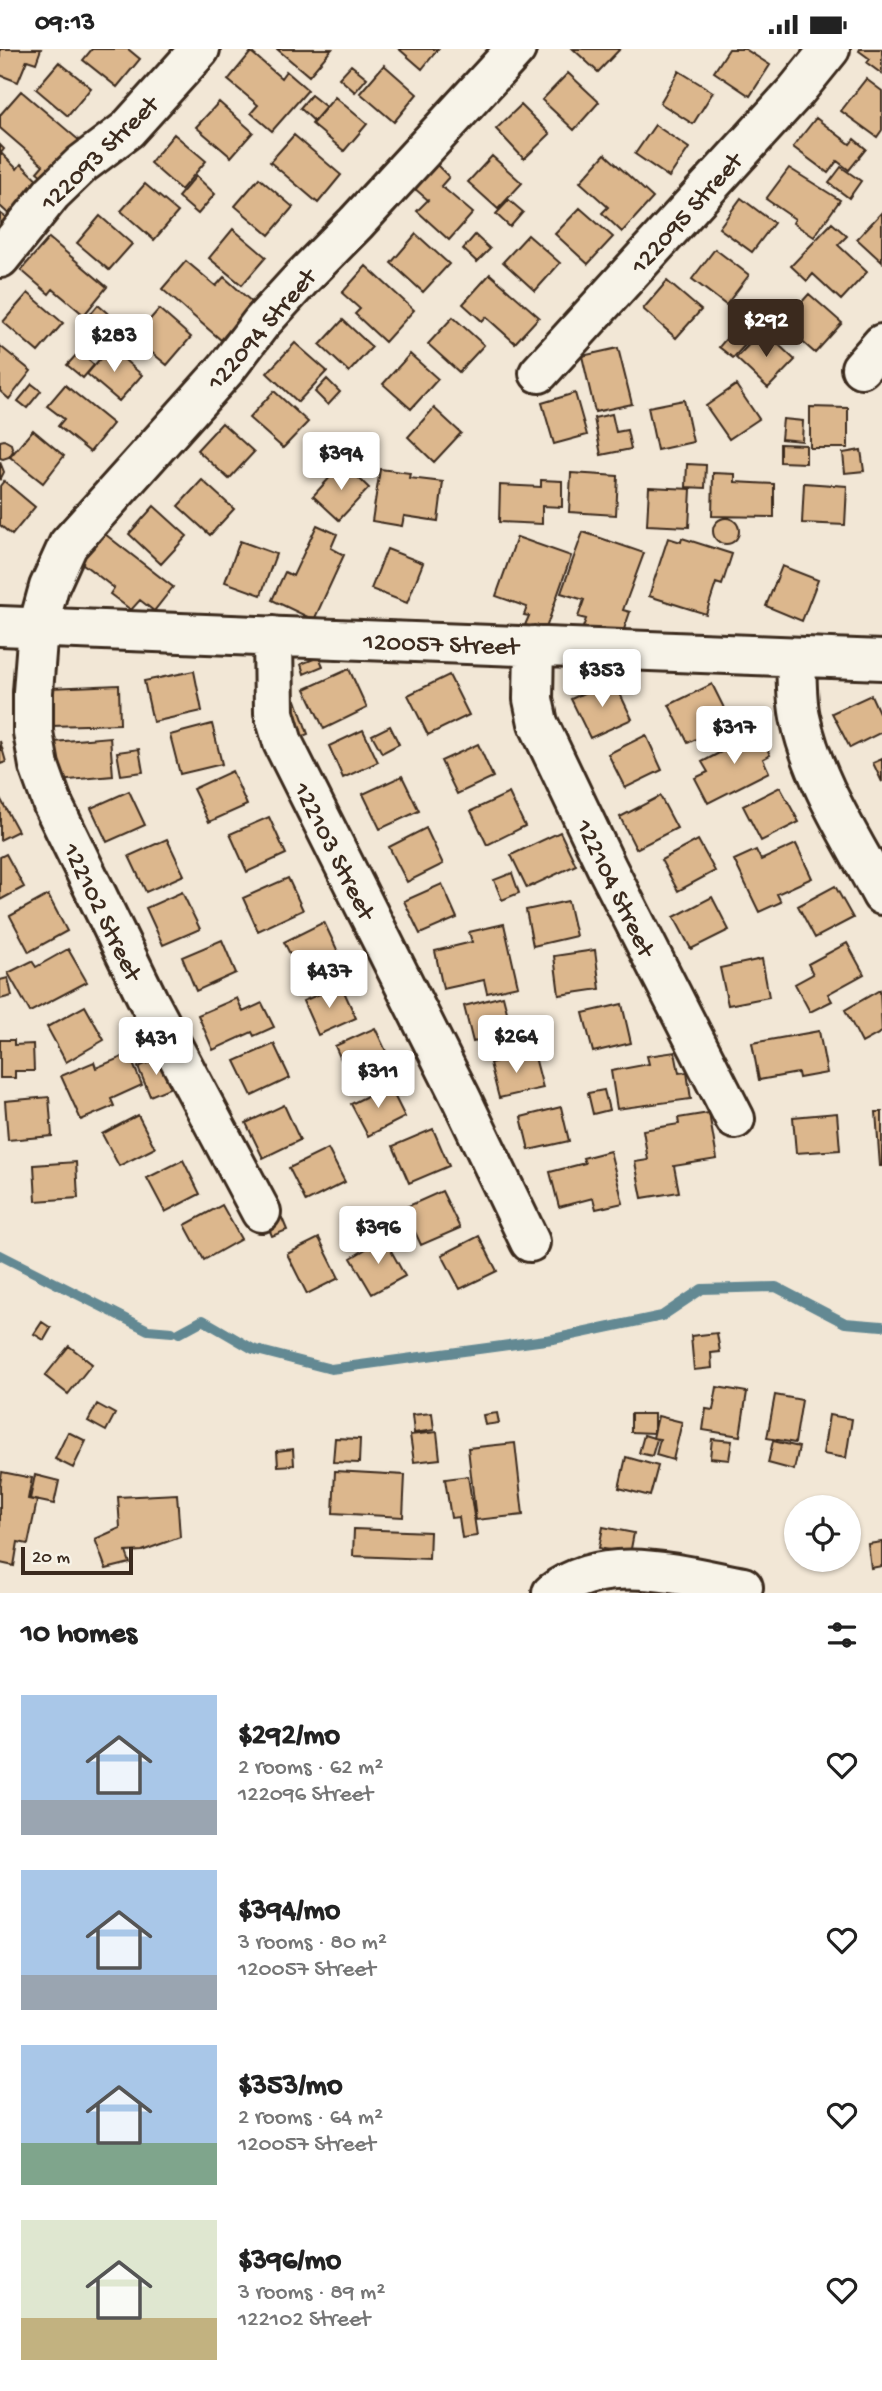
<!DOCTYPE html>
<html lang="en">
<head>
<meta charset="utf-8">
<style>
	:root { --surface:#fff; --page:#f2f2f2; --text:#222; --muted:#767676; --accent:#3b2a1e }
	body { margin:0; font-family:"Gochi Hand",sans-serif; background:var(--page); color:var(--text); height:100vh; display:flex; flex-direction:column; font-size:26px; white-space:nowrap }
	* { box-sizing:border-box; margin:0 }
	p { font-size:23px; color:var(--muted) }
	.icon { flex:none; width:38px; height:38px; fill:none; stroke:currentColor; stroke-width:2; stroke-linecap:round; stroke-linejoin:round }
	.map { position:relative; height:1544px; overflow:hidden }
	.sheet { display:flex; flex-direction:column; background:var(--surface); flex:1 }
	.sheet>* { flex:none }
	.fabs { position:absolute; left:784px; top:1446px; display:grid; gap:14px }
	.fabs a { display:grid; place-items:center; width:77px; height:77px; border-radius:50%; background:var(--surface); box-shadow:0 2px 5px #0004; font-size:35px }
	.scale { position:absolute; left:21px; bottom:18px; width:112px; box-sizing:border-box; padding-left:7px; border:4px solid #3b2a1e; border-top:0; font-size:19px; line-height:24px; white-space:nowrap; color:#3b2a1e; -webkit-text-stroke:5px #f7f3e8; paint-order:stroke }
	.price { position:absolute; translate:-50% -60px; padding:0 16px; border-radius:7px; background:#fff; color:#222; font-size:23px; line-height:46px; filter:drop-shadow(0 2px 4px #0008) }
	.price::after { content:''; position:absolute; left:50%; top:42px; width:21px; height:16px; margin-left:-10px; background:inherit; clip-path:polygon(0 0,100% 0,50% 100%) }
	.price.active { background:var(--accent); color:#fff }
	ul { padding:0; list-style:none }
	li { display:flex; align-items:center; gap:21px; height:175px; padding:0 21px }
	li span { display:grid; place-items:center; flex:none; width:196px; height:140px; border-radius:0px; color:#555 }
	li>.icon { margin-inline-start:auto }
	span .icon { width:84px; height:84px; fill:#fffc; stroke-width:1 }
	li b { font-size:30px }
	h2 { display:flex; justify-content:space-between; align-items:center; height:84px; padding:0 21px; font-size:30px }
	.status { display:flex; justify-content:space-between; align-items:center; height:49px; padding:0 35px; background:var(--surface); direction:ltr }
	.status svg { height:19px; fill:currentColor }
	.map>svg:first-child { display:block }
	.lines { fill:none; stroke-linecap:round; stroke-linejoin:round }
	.stream { stroke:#648993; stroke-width:10 }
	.building { fill:#dcb78d; stroke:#3b2a1e; stroke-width:2 }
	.minor-casing { stroke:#3b2a1e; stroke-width:44 }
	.minor { stroke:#f7f3e8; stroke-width:38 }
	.labels { text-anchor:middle; stroke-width:5; stroke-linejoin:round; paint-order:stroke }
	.street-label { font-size:26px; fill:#3b2a1e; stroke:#f7f3e8 }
</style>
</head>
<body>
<div class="status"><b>09:13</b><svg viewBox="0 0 49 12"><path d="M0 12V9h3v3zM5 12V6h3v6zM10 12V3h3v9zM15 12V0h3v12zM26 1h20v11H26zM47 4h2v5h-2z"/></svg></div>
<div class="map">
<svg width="882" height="1544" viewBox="0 0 882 1544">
	<rect width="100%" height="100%" fill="#f2e7d6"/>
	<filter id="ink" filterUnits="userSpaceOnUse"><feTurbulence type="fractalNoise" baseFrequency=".0143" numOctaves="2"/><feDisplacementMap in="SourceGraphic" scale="14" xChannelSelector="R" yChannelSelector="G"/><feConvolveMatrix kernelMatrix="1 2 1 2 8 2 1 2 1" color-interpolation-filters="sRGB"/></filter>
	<g filter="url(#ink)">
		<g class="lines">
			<path class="stream" d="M0,1206l148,75 24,2
				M179,1284l24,-13 50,29 78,20 222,-30 109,-23 40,-27 74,-2 69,36 37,3"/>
		</g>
		<path class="building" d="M0,0h41l-5,14 -9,-3 -9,22 -18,-7z
			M92,0h36l12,10 -23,28 -34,-27z
			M277,0h55l-23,27z
			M399,0h39l-16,20z
			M573,0h47l-22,23z
			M729,0h16l25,16 -20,31 -36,-24z
			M860,0h22v25l-15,-11 3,-4 -11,-8z
			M251,3l30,26 5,-7 22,19 -36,41 -21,-18 7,-8 -30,-25z
			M59,13l32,26 -23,28 -32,-27z
			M351,16l16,13 -12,14 -16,-14z
			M384,16l33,29 -23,28 -34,-29z
			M679,22l34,21 -20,32 -33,-21z
			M568,24l31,29 -25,28 -32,-30z
			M866,30l16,12v39l-5,7 -36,-26z
			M21,42l66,56 -33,39 -17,-14 6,-7 -43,-37v-13z
			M311,46l15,12 -12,14 -14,-13z
			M335,48l32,27 -23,27 -32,-27z
			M219,53l34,30 -22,25 -35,-30z
			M521,56l29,29 -26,25 -28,-30z
			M816,69l34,26 4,-5 12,10 -17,21 -12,-9 -9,12 -35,-26z
			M655,76l34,23 -20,29 -34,-23z
			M174,85l32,27 -25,29 -31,-27z
			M294,86l47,40 -23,28 -48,-41z
			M0,96l4,4 -3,4 16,16 4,-5 23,22 -31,32 -13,-12z
			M605,105l48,44 -31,34 -20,-19 6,-6 -28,-25z
			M492,107l30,27 -24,26 -30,-27z
			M436,115l13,13 -8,9 32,27 -24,27 -32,-29 11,-11 -14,-12z
			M841,118l20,14 -12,17 -20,-15z
			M789,119l51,32 -26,37 -21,-14 2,-4 -29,-20z
			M196,127l19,18 -17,20 -20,-17z
			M259,129l34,29 -24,28 -34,-29z
			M145,135l33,28 -24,28 -33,-29z
			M741,149l33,25 -22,29 -33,-24z
			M509,151l14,12 -13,15 -14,-13z
			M580,159l33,29 -25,27 -33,-30z
			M882,163v50l-25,-23z
			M0,164l14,11 -14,18z
			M100,167l32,28 -23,26 -32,-27z
			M832,174l15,13 -9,9 29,27 -26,28 -28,-26 -6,7 -16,-15z
			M233,180l33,28 -24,28 -33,-27z
			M416,185l33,30 -26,28 -32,-29z
			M475,186l15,14 -13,13 -14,-13z
			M528,186l32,28 -25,28 -32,-29z
			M49,189l58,49 -23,28 -31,-26 -4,5 -28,-24z
			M715,200l34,26 -23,30 -34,-26z
			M186,212l30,25 8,-9 29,26 -32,37 -59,-51z
			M366,217l48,44 -29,32 -30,-28 5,-5 -18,-16z
			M490,225l49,43 -24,26 -29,-26 -4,4 -19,-17z
			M667,232l34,29 -25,28 -33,-29z
			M28,244l35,30 -25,29 -35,-30z
			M809,245l33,29 -27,30 -33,-29z
			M98,256l14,12 -8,9 12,11 -13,15 -12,-11 5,-6 -13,-12z
			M159,260l32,28 -24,28 -33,-27z
			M453,268l31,28 -25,27 -31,-28z
			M343,271l29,27 -23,25 -29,-27z
			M763,281l32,30 -27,28 -32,-30z
			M731,284l14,12 -12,13 -14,-11z
			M295,294l32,28 -29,31 -31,-29z
			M0,297l31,25 -22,28 -9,-8z
			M110,298l32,28 -23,26 -32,-27z
			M618,299l14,56 -37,8 -13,-56z
			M79,303l15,13 -11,13 -16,-13z
			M410,305l28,25 -27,30 -28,-25z
			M327,330l13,13 -12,13 -13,-13z
			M32,335l9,7 -14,17 -9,-7z
			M65,336l48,39 -23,28 -32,-26 6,-7 -17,-13z
			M736,336l23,34 -30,20 -23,-33z
			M274,342l34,31 -25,26 -34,-30z
			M575,344l12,42 -33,9 -12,-41z
			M684,351l9,42 -36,8 -9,-43z
			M810,358l38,1v40h-38z
			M434,359l27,25 -27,29 -26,-25z
			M612,365l4,18 11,-2 4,19 -30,6 -7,-37z
			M783,370l20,2 -1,20 -21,-2z
			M222,374l32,29 -25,27 -32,-29z
			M33,381l31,26 -21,27 -33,-26z
			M4,391l7,4 2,7 -4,6 -6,2 -3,-1v-17z
			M780,395l26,1v18l-26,-1z
			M861,401l3,21 -19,2 -2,-20z
			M0,413l4,10 -4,8z
			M343,414l26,25 -30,32 -26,-24z
			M687,415l19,1 -1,23 -19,-1z
			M380,420l30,4 -1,5 34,4 -5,39 -34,-5 -2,10 -30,-5z
			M571,424l47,3 -2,39 -47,-3z
			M713,424l22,1v8l39,2v33l-62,-1z
			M202,431l32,29 -24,26 -32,-29z
			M541,431l21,1v26l-20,-1v18l-43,-2 1,-37 41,2z
			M4,432l31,26 -23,28 -12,-10v-39z
			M804,434l43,3 -2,39 -43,-2z
			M649,438l42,2 -2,38 -42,-2z
			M154,457l33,30 -26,28 -32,-30z
			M713 482a13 13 0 1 1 26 0a13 13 0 1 1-26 0Z
			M317,476l20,9 -6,14 13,7 -30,65 -42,-20 13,-28 8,4z
			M101,482l72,56 -19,24 -14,-11 -9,10 -21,-16 4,-6 -36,-28z
			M583,483l61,21 -21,57 7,2 -8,23 -21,-7 -3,8 -16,-6 4,-11 -8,-2 6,-17 -23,-7z
			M517,488l54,19 -26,75 -20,-6 4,-9 -5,-1 3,-8 -31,-11z
			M668,489l13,4 1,-4 50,16 -10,31 -6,-2 -10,31 -57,-18z
			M240,492l36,13 -15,41 -36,-13z
			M387,500l36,14 -16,40 -36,-14z
			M782,517l36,14 -16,41 -36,-15z
			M319,608l4,9 -19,8 -3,-10z
			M349,620l18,39 -43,21 -19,-40z
			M194,622l8,40 -49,11 -9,-41z
			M449,626l20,40 -41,20 -20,-40z
			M613,630l19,40 -42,19 -19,-39z
			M712,635l19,38 -43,21 -19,-38z
			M119,636l1,39 -69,2 -1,-38z
			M871,646l11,24v13l-32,16 -18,-35z
			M296,651l12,34 -15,6 -12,-35z
			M212,675l10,40 -42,10 -10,-39z
			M390,677l9,18 -17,9 -10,-18z
			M757,679l13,27 -7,4 6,13 -61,31 -13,-25 13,-6 -6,-10 19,-10 -3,-5z
			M363,681l15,32 -35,16 -14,-32z
			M646,686l16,35 -37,18 -17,-34z
			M110,688l3,39 -55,5 -4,-39z
			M0,692l6,21 -6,2z
			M478,695l15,33 -36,17 -16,-33z
			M139,700l4,23 -22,3 -4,-23z
			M882,710v23l-9,-19z
			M232,722l15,34 -38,17 -16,-33z
			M402,727l17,35 -39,18 -17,-35z
			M780,738l19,35 -38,19 -18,-35z
			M129,742l16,34 -38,17 -16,-34z
			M509,744l16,33 -38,19 -16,-34z
			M660,747l17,32 -41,21 -16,-32z
			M0,749l18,33 -18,9z
			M269,768l17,37 -39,18 -17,-38z
			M426,779l17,36 -36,18 -18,-35z
			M560,783l16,33 -49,23 -16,-33z
			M167,790l17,36 -38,17 -17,-36z
			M698,791l17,31 -37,20 -17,-31z
			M796,795l16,34 -35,16 4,8 -22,10 -25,-52 22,-10 5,10z
			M6,805l18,33 -24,13v-43z
			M512,824l7,20 -17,7 -8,-20z
			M288,829l15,32 -45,21 -15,-33z
			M442,835l15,34 -37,16 -16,-33z
			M835,837l18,32 -38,20 -17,-32z
			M182,843l18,37 -37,16 -17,-37z
			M48,846l19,36 -38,21 -19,-36z
			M712,848l17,33 -38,19 -17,-32z
			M568,852l8,35 -43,10 -7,-36z
			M324,873l17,36 -39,20 -18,-36z
			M504,875l14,62 -31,7 -3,-13 -41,9 -8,-38 37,-9 -3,-10z
			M222,891l14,33 -40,18 -14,-34z
			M847,894l17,31 -36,20 4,7 -22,11 -15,-28 18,-10 -5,-10z
			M68,900l19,33 -57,30 -22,-39 24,-12 4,6z
			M595,901l5,39 -41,6 -5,-39z
			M762,910l7,38 -41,8 -8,-37z
			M8,929l4,18 -12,3v-19z
			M341,936l15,33 -38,17 -15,-34z
			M880,941l2,42 -20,11 -17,-33z
			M503,947l9,36 -39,10 -9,-36z
			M237,949l6,14 19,-9 12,24 -20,9 -2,-4 -39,18 -15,-35z
			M622,955l9,39 -38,9 -10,-39z
			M85,957l19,34 -38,22 -19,-35z
			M375,979l17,36 -41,18 -16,-36z
			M819,982l8,42 -28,5 -1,-5 -39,7 -7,-37z
			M0,991h14v5l19,-1 1,27h-19v7h-15z
			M274,995l16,34 -38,18 -17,-35z
			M675,1003l4,21 8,-1 4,27 -74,10 -6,-38 38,-7 -2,-8z
			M534,1004l9,35 -44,10 -9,-35z
			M129,1005l13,31 -31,14 3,7 -33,14 -20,-44 33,-14 2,6z
			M162,1008l12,29 -24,10 -12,-29z
			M389,1036l16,32 -37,19 -17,-32z
			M604,1041l5,20 -16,4 -5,-21z
			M49,1048l3,39 -44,4 -3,-39z
			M284,1056l16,35 -37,18 -17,-35z
			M561,1058l8,34 -40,9 -8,-33z
			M876,1063h6v54h-2z
			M709,1064l8,46 -43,7 5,26 -37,6 -7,-36 13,-2 -5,-30 36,-6 -1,-6z
			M837,1064l3,37 -44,3 -3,-36z
			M138,1066l17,33 -36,18 -17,-32z
			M433,1080l16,37 -40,17 -16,-37z
			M328,1100l17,33 -39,20 -17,-34z
			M610,1102l13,52 -27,6 -3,-11 -34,9 -9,-35 35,-9 -2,-5z
			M183,1111l17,34 -35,18 -18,-34z
			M76,1113l2,36 -42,3 -2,-36z
			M442,1142l18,37 -39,17 -17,-37z
			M222,1156l19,34 -37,21 -19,-35z
			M282,1169l5,12 -15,6 -5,-12z
			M479,1187l18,35 -37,18 -18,-34z
			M319,1189l20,40 -32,16 -20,-40z
			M384,1189l21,38 -33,18 -21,-36z
			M42,1273l9,6 -7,12 -10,-6z
			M717,1284l3,19 -9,1 1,15 -18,2 -3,-34z
			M69,1297l23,18 -24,30 -23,-18z
			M717,1338l30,5 -7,44 -37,-6 3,-21 7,1z
			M775,1346l27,5 -7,43 -28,-5z
			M97,1355l18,10 -9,17 -18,-10z
			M432,1364l2,17 -20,3 -2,-18z
			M497,1364l2,10 -14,2 -2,-10z
			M631,1365h23v19l-23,-1z
			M829,1366l23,4 -6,39 -23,-4z
			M658,1367l24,6 -9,38 -17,-5 4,-16 -7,-1z
			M68,1383l18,9 -13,27 -18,-9z
			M437,1383l3,27 -26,3 -4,-27z
			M644,1386l13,4 -5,17 -13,-3z
			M335,1389l25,1 -1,24 -26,-1z
			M712,1390l20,2 -3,19 -19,-2z
			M773,1392l26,6 -5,23 -26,-7z
			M515,1394l8,72 -47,5 -8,-72z
			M293,1400l1,16 -16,1 -1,-15z
			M626,1408l32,9 -8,30 -31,-8z
			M335,1422l70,4 -2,42 -70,-4z
			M2,1423l30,6 -4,21 9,2 -9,43 -10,-2 -4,24 -14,-3v-79z
			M35,1426l24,6 -5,23 -24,-5z
			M468,1427l9,60 -15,2 -3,-21 -8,1 -6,-39z
			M177,1445l3,43 -38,14 -16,1 4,11 -24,6 -11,-30 25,-11 -2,-31z
			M603,1478l31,6 -4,21 -31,-6z
			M354,1480l76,3 -1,27 -76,-3z
			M882,1493v24l-11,2 -3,-24z"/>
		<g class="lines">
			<defs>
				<path id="minor" d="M0,209l52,-65 30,-29 45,-34 73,-81
					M861,319l21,-24
					M539,324l257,-282 34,-42
					M0,577l882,34
					M273,587l1,77 9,30 178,355 69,144
					M534,597l-1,53 5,24 69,145 128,251
					M796,608c1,20 0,41 4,60 13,63 52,122 82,178
					M261,1163l-113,-212 -95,-195 -14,-39 -6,-34v-40l5,-65 11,-40 19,-42 158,-176 35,-46 41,-45 54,-55 160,-174
					M552,1544c54,-42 131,-17 191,-6"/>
			</defs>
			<use href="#minor" class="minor-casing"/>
			<use href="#minor" class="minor"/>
		</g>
	</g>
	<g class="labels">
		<g class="street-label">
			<text transform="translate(98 103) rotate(-44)" y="9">122093 Street</text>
			<text transform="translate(685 163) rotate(-48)" y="9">122095 Street</text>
			<text transform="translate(260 279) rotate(-49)" y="9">122094 Street</text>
			<text transform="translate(441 593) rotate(2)" y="9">120057 Street</text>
			<text transform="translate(336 801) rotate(63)" y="9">122103 Street</text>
			<text transform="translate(617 838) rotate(64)" y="9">122104 Street</text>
			<text transform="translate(104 862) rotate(64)" y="9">122102 Street</text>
		</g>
	</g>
</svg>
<div class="fabs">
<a><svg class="icon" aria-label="locate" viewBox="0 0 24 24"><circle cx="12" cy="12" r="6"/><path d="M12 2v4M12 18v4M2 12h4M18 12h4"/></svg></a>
</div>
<div class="scale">20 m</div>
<b class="price active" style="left:766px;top:310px">$292</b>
<b class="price" style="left:114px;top:325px">$283</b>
<b class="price" style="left:341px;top:443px">$394</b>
<b class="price" style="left:602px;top:660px">$353</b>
<b class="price" style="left:734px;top:717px">$317</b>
<b class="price" style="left:329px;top:961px">$437</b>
<b class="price" style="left:516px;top:1026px">$264</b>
<b class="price" style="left:156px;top:1028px">$431</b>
<b class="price" style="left:378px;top:1061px">$311</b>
<b class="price" style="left:378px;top:1217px">$396</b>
</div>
<section class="sheet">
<h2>10 homes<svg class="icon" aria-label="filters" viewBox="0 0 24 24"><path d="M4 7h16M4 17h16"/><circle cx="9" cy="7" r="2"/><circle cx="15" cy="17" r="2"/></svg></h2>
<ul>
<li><span style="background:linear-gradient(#a9c7e8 75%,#9aa5b1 0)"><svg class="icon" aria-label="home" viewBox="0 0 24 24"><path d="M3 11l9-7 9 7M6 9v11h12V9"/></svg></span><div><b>$292/mo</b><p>2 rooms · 62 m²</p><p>122096 Street</p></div><svg class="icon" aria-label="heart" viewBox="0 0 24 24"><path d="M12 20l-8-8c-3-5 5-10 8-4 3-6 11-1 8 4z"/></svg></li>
<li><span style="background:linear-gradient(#a9c7e8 75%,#9aa5b1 0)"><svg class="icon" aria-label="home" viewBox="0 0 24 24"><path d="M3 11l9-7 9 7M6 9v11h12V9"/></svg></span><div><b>$394/mo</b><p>3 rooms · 80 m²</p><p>120057 Street</p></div><svg class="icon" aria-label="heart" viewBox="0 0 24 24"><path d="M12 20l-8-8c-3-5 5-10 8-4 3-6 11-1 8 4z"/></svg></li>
<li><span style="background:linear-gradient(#a9c7e8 70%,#7fa58c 0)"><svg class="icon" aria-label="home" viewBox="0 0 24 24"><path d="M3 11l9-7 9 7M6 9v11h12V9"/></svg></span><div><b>$353/mo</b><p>2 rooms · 64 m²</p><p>120057 Street</p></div><svg class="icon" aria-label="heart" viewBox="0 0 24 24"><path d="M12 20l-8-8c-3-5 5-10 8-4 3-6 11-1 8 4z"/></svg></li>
<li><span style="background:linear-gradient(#dfe7d0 70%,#c2b280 0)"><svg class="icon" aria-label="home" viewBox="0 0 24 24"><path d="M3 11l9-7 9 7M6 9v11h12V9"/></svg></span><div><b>$396/mo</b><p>3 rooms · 89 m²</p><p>122102 Street</p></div><svg class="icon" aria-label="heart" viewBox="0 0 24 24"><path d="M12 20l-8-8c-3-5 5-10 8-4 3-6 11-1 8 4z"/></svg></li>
</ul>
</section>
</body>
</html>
